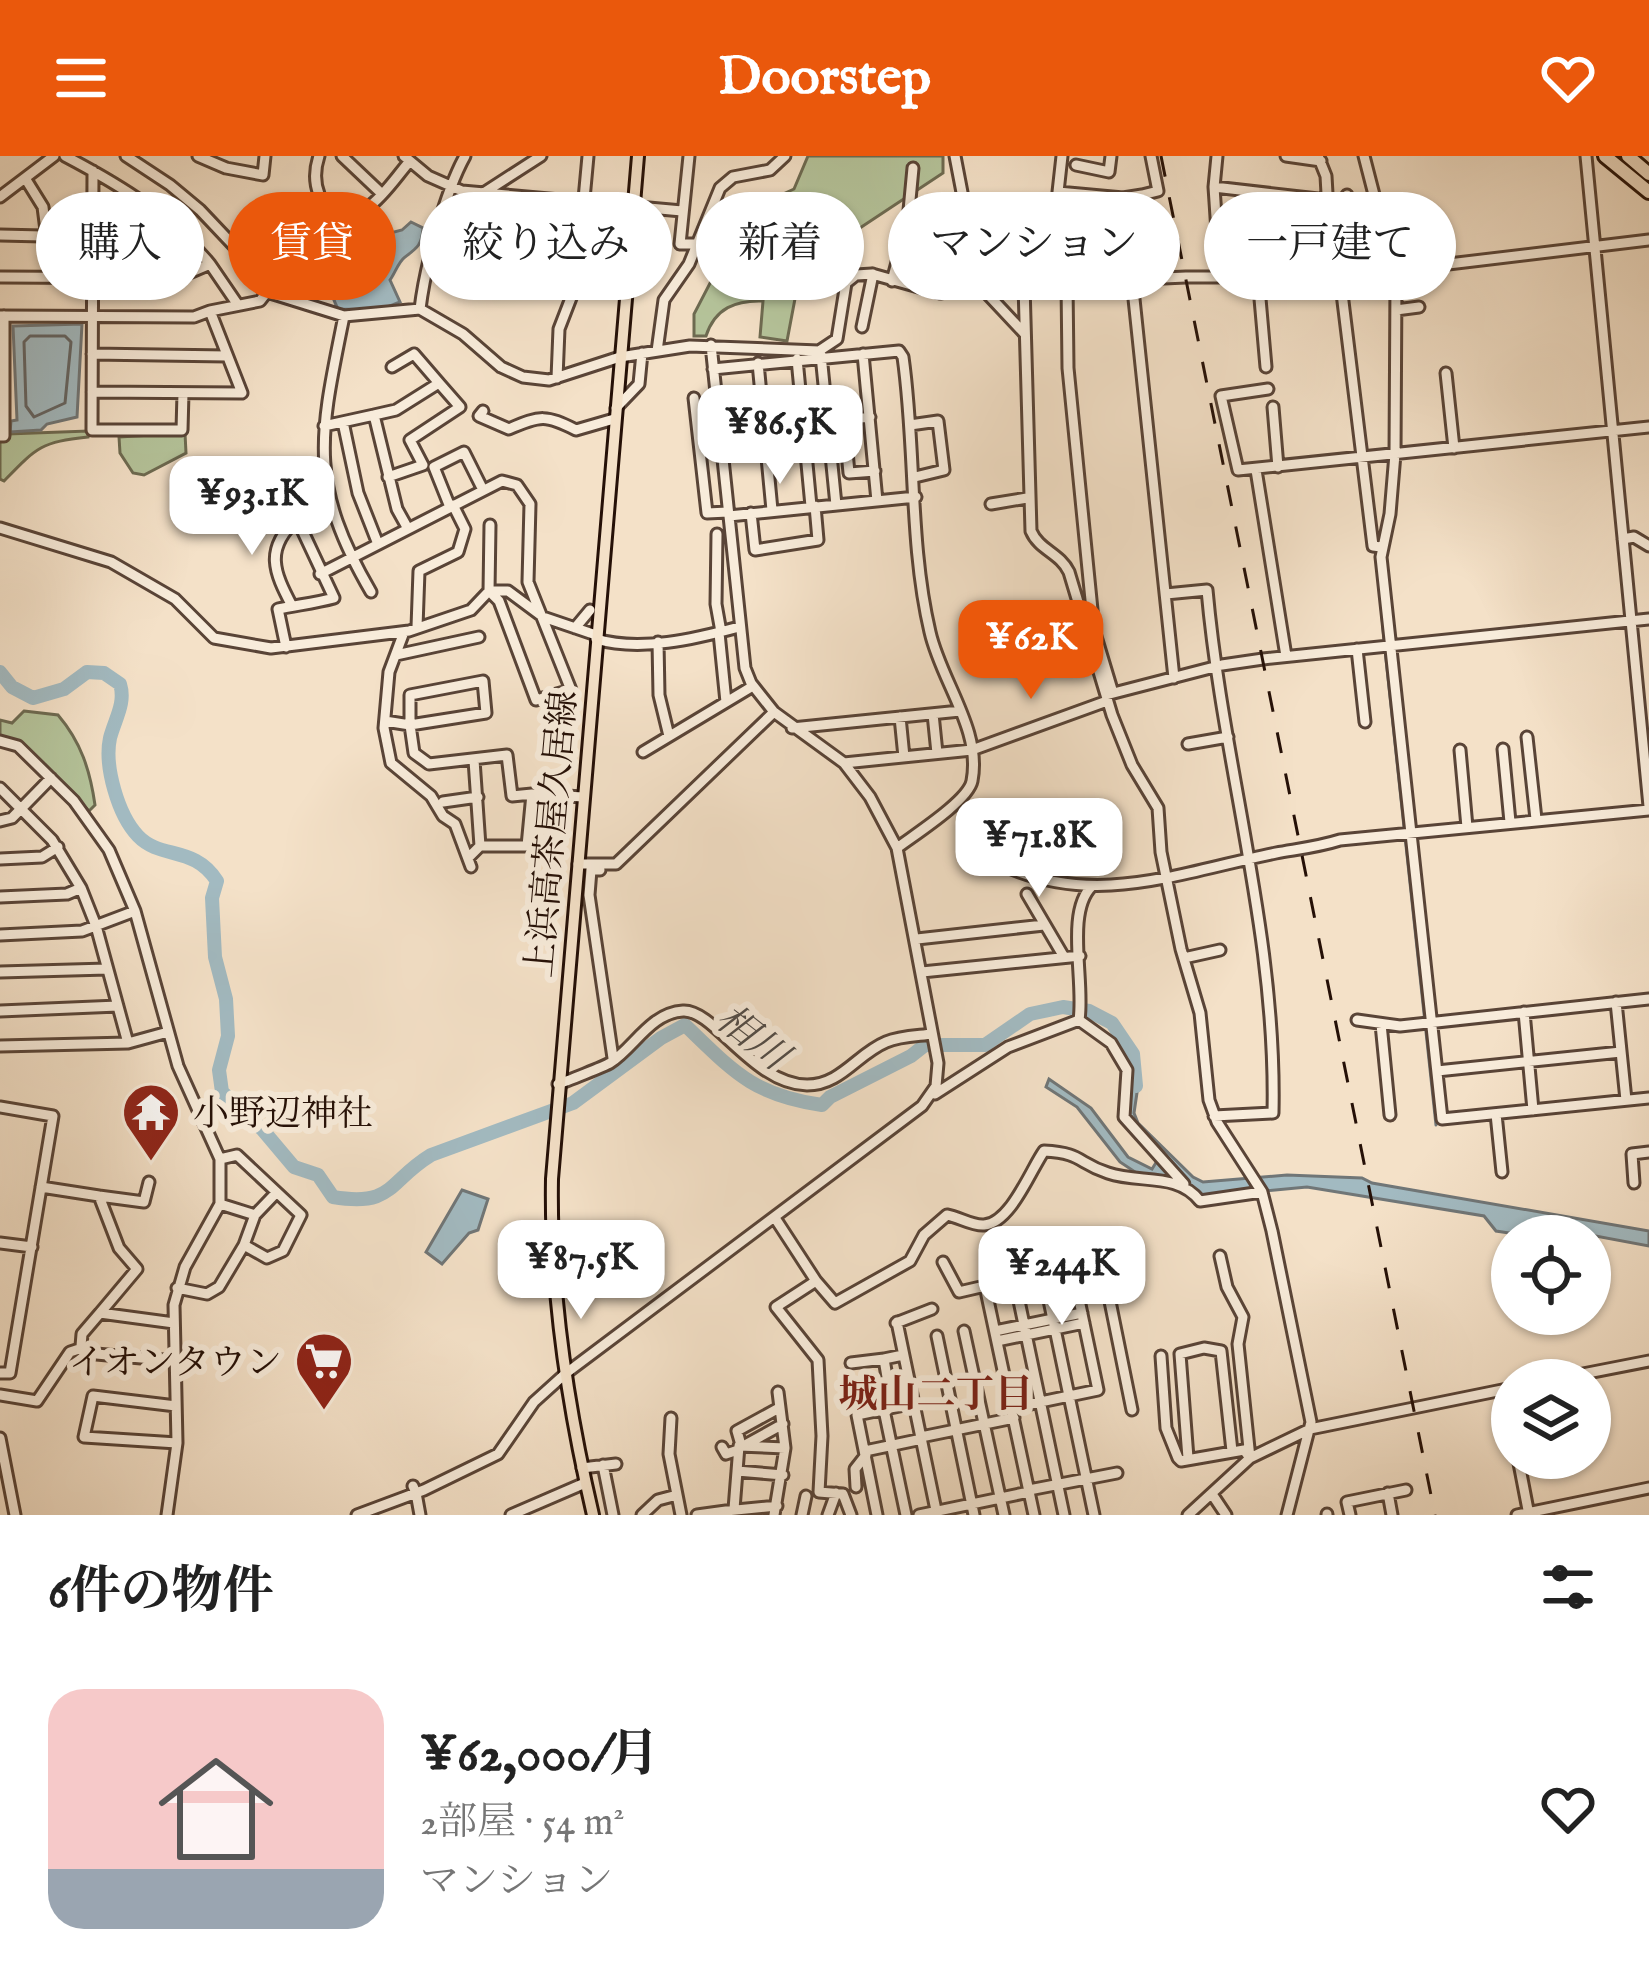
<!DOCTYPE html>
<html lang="ja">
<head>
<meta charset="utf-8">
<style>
	:root { --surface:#fff; --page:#f6f6f6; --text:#222; --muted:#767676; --line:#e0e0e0; --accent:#ea580c }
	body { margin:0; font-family:"IM FELL English","Noto Serif JP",serif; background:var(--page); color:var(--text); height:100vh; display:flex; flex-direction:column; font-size:45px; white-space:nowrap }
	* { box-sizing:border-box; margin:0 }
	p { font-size:39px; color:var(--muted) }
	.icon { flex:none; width:66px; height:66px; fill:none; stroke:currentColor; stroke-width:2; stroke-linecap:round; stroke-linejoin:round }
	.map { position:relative; height:1359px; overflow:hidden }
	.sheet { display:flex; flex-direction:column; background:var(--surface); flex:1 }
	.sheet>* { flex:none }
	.guide { position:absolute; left:36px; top:36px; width:1578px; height:108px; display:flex; gap:24px }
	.fabs { position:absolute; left:1491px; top:1059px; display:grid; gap:24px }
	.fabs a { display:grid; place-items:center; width:120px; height:120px; border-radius:50%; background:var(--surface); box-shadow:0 3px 9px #0004; font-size:60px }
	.price { position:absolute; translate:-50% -102px; padding:0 27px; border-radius:24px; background:#fff; color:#222; font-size:39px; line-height:78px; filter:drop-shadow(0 3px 6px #0008) }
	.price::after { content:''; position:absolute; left:50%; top:72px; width:36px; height:27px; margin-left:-18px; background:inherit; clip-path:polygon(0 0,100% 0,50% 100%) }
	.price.on { background:var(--accent); color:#fff }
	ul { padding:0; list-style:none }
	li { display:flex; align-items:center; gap:36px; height:300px; padding:0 48px }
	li+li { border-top:3px solid var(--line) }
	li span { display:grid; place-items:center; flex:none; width:336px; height:240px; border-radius:36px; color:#555 }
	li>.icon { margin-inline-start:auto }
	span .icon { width:144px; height:144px; fill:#fffc; stroke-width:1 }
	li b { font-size:51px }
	h2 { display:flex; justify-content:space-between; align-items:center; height:144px; padding:0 48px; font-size:51px }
	.tag { padding:0 42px; border-radius:54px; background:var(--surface); box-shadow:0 3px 9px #0004; font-size:42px; line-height:108px }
	.tag.on { background:var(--accent); color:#fff }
	header { display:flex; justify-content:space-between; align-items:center; height:156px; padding:0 48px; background:var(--accent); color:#fff; font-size:54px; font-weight:700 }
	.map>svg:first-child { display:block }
	.green { fill:#b5c49b; stroke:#6d6a51; stroke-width:3 }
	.water { fill:#a2bac1; stroke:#707677; stroke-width:3 }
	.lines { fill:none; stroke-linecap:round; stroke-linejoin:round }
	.shore { stroke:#646564; stroke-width:3 }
	.stream { stroke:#707677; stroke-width:3 }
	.river { stroke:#a2bac1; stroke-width:14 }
	.minor-casing { stroke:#594437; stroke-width:15 }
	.major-casing { stroke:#251007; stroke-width:16 }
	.highway-casing { stroke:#251007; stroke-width:18 }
	.minor { stroke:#f8ecdb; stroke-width:9 }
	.major { stroke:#f4e1c8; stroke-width:10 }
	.highway { stroke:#f4e1c8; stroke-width:12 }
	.rail { stroke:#251007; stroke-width:3; stroke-dasharray:21 21; stroke-linecap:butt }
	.labels { text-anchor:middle; stroke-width:12; stroke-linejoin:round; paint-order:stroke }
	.street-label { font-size:36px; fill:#251007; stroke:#f8ecdb }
	.poi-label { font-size:36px; fill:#251007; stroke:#f8ecdb; text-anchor:start }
	.water-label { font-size:39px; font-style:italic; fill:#514c48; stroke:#f8ecdb }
	.neighbourhood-label { font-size:39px; font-weight:bold; fill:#7a1f14; stroke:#f8ecdb }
</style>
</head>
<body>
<header><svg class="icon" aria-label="menu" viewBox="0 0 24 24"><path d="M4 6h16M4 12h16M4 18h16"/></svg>Doorstep<svg class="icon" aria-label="heart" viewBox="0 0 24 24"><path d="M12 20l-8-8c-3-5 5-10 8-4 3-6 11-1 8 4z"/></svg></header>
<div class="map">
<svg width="1649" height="1359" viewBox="0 0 1649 1359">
	<rect width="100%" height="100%" fill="#f4e1c8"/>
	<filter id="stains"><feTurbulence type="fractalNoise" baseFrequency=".00167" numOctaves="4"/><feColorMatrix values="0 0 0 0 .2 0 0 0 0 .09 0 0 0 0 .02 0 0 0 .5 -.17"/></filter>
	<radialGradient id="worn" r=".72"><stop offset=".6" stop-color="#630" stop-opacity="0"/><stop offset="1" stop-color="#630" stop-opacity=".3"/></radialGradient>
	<path class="green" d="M808,0h135v17l-142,94 -14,74 -27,-4 3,-36c-27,-1 -48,7 -57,35h-12v-22l54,-104 46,-21z
		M88,275v6c-47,5 -51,10 -84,44l-4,-2v-40h7v-5z
		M185,277l1,20 -42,22 -11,-2 -13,-20 -1,-16z
		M24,555l34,4c23,27 32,55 37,90l-6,6 -68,-67 -21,-8v-16l12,3z"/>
	<path class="water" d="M411,66l12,6c-1,17 -6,20 -18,29 -6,4 -10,16 -15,23l10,22 -20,8 -42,-1c-11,-21 -7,-30 -21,-52l4,-7 9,-3 22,21 18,-13 9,-19 23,-6z
		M82,168l-5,93 -30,7 -6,6 -31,2 1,-11 6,-1 -4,-94z
		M1129,888l10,35 -5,34 4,10 55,54 10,5 84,-7 75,3 10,5 277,48v15l-112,-21 -28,8 -13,-2 -12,-15 -177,-29 -105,10 -64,-23 -18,-12 -43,-55 -31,-20 3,-8 42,29 37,49 24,12 5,-8 -3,-15 -27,-34 6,-40z
		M462,1034l26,9 -10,31 -9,3 -27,31 -16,-12z"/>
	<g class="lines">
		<path class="shore" d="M30,180h35l6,6 -6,61 -31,14 -8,-11 -2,-64z"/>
		<path class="stream" d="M1376,392l8,92
			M1385,494l51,475"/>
		<path class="river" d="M0,516l12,15 21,11 31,-9 23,-17 17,1 16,11c6,19 -5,35 -10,54 -6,28 8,77 28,98 23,24 56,9 79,45l-5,17 3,59 11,42 2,37 -9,34 3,22 40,37 32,38 24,8 15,22c61,10 54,-15 98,-42l142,-52 88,-65 24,-13c49,47 68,70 137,80l8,-8 81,-41 14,-11h60l45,-31 33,-7 26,4 23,12 21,31 3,32"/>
		<defs>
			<path id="minor" d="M126,0l44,29 30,25 35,37 32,45 77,24 76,-7 43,25 38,33 22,10 26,3 71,-23 70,-11 129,5 18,-12 9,-56 10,-8 16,-1 68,19 40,-7 206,-9h154l309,-37
				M198,0l28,12 37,7 2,-19
				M319,0c-7,21 -3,40 11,56 36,15 58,-26 80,-51
				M342,0l39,37
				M404,0l24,20 34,15 220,20
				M689,0l-9,88h18
				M955,0l25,130 44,47
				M1062,0l-4,36 65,6 19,-3 17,84
				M1217,0l-3,31 6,89
				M1286,0l35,5
				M1318,0l8,20 2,35 13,33 -1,33 33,269 8,1
				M1364,0l32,124 -1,174 -5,60 -9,43 61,562 207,-21
				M1586,0l63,650
				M1076,9l33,7 2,-16
				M93,15l-1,259h90l1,-37
				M25,22l18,29 4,31
				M1214,31l113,13
				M482,38l59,-38
				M1142,39l16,-4 -7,-35
				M1347,39l9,33
				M0,41l54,-41
				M1057,64l2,-27
				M910,68l4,9 24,-1
				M438,76l141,13
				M0,79l172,4 8,-8
				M1105,80h24l-6,-38
				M210,108l28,41
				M1258,120l8,91
				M0,121l177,1 33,-14c-40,-49 -90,-79 -145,-108
				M1132,124l42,398
				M892,125l16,-60 5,-53
				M1067,128l1,84 26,262 19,63
				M1024,129l7,246c8,19 29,22 38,41l43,143 20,50 26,43 3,44 20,97 19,64 9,87 8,22 45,70 10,39 39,191 -24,93
				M420,153c5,-42 25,-117 45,-153
				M1396,154l23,-3
				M210,155l50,-10 7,-9
				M0,160l194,1 16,-6 32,82 -150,-1
				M344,160c-24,119 -37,166 27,276
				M862,171l11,-53
				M657,195l7,-51 25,-36 31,-76 13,-11 37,-7 15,-14
				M92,198l135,2
				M863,198l14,147
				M821,199l15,150
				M797,203l14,147
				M758,207l14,147
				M713,213l186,-18 4,6c13,91 6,186 27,275 11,49 52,98 42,149 -4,20 -58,54 -75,67
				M1446,217l8,75
				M557,222l2,-49 17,-44 12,-129
				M1268,233l-47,7 17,74 411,-43
				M694,242l13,115 21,-1
				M1273,251l5,60
				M616,252l23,-24 3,-31
				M483,255l-4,5 30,13c32,-14 37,-14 67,1l38,-11
				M374,259l22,-5 43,-27 -25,-29 -22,13
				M844,264l5,53 26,-2
				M343,266l15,71 20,51
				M910,269l28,-4 6,49 -29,7
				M324,270l50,-11 23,94 10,18
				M720,276l150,-15
				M0,280h4v-120
				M1256,314l30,186
				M388,321l35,-12 -13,-25 50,-33 -21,-24
				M991,348l36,-6
				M450,351l-16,-40 30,-15 19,38
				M751,357l4,37 63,-10 -3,-34
				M729,360l187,-19
				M0,372l111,34 64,37 39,39 57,10 138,-17 62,-21 18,-19h19l35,26 53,18
				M717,378l-1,70 5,28
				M1623,383l11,-2 15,9
				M320,418l182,-93 15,4 13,19 -2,78 43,108 -35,10 -37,-99 -10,-10 1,-66
				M1166,438l41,-4c16,177 70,344 66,523l-59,3
				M417,471l2,-56 39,-19 7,-23 -12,-24
				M575,472l15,-18
				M404,476l-15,40 -5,56 7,35 40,33 12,20 12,8 16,43
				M719,477l7,69
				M596,483c44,13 99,0 143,-12
				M658,486l1,53 10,41
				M286,491l-8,-38c19,-4 38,-6 56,-11l-37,-79c-33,30 -23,53 -5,87
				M1357,493l8,73
				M396,499l83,-18
				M1106,539l116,-30 41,-6 386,-40
				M933,558l4,39
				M900,561l4,40
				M385,565l25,4v-30l73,-14 3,32 -76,12 4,28 15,11 78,-9 5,41 20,-2 51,3
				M792,572l168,-17
				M1527,581l9,82
				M0,585l18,5 56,55 35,49 26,61 43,155 42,93v45l-35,63 -11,38 3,138 -10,72
				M1188,588l40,-7
				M1503,593l7,73
				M1460,594l7,77
				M643,596l110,-66
				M844,607l128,-13 135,-49
				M0,632l52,52 29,48
				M443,646l35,-5
				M0,665l12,-3 39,-40
				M480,690h47l5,-52
				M469,701l11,-11 -6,-86
				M0,703l42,-2 16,-10
				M578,708h38l158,-152
				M1000,708c95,45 180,8 276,-11 22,-4 42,-6 64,-13l309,-30
				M600,714h-9l-2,25 24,163
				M1027,738l37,63
				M0,741l67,-3 14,-6 15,38 32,117
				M0,779l82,-4 53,-20
				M917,783l127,-14
				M1184,802l36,-8
				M0,816l107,-3
				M922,816l158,-16
				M1616,846l10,98
				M0,855l118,-5
				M1524,856l9,98
				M1079,864l32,23 16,27 -3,47 60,67
				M1079,864c6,-38 -14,-108 13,-134
				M1357,864l43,6 249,-27
				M1381,868l9,91
				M0,890l128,-3 40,-11
				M1437,915l184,-19
				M558,928c7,-2 47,-18 52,-21 24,-15 40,-50 73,-52 31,-2 70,73 124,74 34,0 50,-31 79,-43 14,-6 31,-6 46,-8
				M935,938l73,-47 71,-27
				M0,951l53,9 -43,257h-10
				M1496,958l6,58
				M1634,1027l-2,-29 17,-2
				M41,1031l58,9 20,52 18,21 -37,44
				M99,1040l45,6 5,-20
				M220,1048l35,11
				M775,1062l41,63 -40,26 42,53 4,76 -3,56 24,2 8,21
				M0,1087l32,4
				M244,1089l11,-30 21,-22
				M1099,1091l33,163
				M943,1106l16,30 26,-6 49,229
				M1042,1111l52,248
				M1014,1121l50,238
				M816,1125l19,22 75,-42 14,-26 23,-20c12,2 25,11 37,10 27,-2 47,-56 60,-74 39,2 33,12 64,22 32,11 69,-1 92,28l62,-9
				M177,1132l30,6 12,-7 25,-42 23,13 16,-7 18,-36 -64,-60 -17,4
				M897,1166l40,193
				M174,1167l-74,-10 -18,21 -1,12 4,7 90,8
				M896,1167l36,-14
				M964,1175l40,184
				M995,1175l87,-18
				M937,1180l37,179
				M997,1185l87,-18
				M1161,1200l5,72 12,30 3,3 63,-11 6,8 -12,-114 5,-27 -16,-30 -7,-31
				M851,1207l33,-4
				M1552,1224l97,-19
				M888,1227l-4,-24 19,-4
				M854,1233l23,-4
				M1505,1234l7,37
				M0,1239l37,6 33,-49 12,-4
				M176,1250l-83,-10 -9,41 93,6
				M1012,1252l86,-18 -28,-133
				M881,1254l-4,-25 32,-5
				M884,1254l22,105
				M671,1262l-2,36 12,61
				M921,1281l93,-19
				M0,1282l15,77
				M747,1288l36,-20
				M741,1289l-4,-14 42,-23
				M722,1291l4,7 12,-4
				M865,1295l57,-12
				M1188,1302l-8,-104 24,-6 17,3 11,100
				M1518,1302l11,57
				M603,1309l10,50
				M582,1312l34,-4
				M737,1315l46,4
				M413,1330l3,7 8,-3 74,-36 36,-52 31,-28 357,-268 14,-20 2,-23 -41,-215 -27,-51 -26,-34 -70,-51 -23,-29 -6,-15 -34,-323
				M856,1331l-1,-18 11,-14
				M1029,1334l88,-17
				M1388,1337l4,22
				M1212,1338l14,21
				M734,1353l5,-63 46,2
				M726,1355l51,-5
				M1327,1358v1
				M357,1359l59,-22 4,22
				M511,1359l74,-32
				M642,1359l16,-15 19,-5
				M697,1359l29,-4
				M774,1359l11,-67 -7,-56
				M802,1359l4,-19
				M828,1359l8,-22
				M877,1359l-20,-100 57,-12
				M919,1359l110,-23
				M1188,1359l62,-57 60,-29 202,-41
				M1350,1359l-3,-13 59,-12
				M1517,1359l132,-27"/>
			<path id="major" d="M593,1359c-26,-111 -43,-222 -41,-336l86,-1023"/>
			<path id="highway" d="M1605,0l44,36
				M1628,0l21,18"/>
		</defs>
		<use href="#minor" class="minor-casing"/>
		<use href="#major" class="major-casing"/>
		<use href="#highway" class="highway-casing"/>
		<use href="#minor" class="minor"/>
		<use href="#major" class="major"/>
		<use href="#highway" class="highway"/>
		<path class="rail" d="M1161,0l274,1359"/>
	</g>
	<defs>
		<symbol id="temple-pin" viewBox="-11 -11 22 30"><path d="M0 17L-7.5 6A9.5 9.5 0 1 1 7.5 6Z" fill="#8f2418" stroke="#f8ecdb"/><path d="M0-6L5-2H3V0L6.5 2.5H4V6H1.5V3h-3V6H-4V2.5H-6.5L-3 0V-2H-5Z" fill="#fff"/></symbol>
		<symbol id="supermarket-pin" viewBox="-11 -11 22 30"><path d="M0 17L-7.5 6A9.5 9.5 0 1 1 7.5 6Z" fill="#8f2418" stroke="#f8ecdb"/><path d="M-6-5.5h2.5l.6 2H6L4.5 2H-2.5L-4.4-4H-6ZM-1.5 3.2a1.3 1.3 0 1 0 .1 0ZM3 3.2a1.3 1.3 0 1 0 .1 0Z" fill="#fff"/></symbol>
	</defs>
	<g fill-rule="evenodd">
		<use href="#temple-pin" x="118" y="923" width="66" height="90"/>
		<use href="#supermarket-pin" x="291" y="1172" width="66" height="90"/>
	</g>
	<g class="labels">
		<g class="street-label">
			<text transform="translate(550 678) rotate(-85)" y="13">上浜高茶屋久居線</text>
		</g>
		<g class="poi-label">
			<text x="193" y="969">小野辺神社</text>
			<text x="282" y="1218" text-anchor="end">イオンタウン</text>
		</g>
		<g class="water-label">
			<text transform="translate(753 880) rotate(38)" y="14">相川</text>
		</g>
		<g class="neighbourhood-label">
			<text x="936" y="1251">城山二丁目</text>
		</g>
	</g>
	<rect width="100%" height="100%" filter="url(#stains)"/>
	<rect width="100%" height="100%" fill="url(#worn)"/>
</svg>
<div class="fabs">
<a><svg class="icon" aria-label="locate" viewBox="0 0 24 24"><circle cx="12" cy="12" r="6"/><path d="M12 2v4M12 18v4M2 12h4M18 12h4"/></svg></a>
<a><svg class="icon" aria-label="layers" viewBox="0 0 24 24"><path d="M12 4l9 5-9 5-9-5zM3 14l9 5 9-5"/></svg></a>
</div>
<b class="price" style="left:780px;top:331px">¥86.5K</b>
<b class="price" style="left:252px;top:402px">¥93.1K</b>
<b class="price on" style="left:1031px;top:546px">¥62K</b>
<b class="price" style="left:1039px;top:744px">¥71.8K</b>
<b class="price" style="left:581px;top:1166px">¥87.5K</b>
<b class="price" style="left:1062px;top:1172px">¥244K</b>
<div class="guide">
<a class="tag">購入</a>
<a class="tag on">賃貸</a>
<a class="tag">絞り込み</a>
<a class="tag">新着</a>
<a class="tag">マンション</a>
<a class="tag">一戸建て</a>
</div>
</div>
<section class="sheet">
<h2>6件の物件<svg class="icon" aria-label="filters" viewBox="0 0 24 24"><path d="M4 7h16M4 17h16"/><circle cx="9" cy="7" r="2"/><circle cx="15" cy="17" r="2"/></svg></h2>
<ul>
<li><span style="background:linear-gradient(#f6c9c9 75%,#9aa5b1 0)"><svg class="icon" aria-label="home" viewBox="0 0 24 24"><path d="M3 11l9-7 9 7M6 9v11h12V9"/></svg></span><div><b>¥62,000/月</b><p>2部屋 · 54 m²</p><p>マンション</p></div><svg class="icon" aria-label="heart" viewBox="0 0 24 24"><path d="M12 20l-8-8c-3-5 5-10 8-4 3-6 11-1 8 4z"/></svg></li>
</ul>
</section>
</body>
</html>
